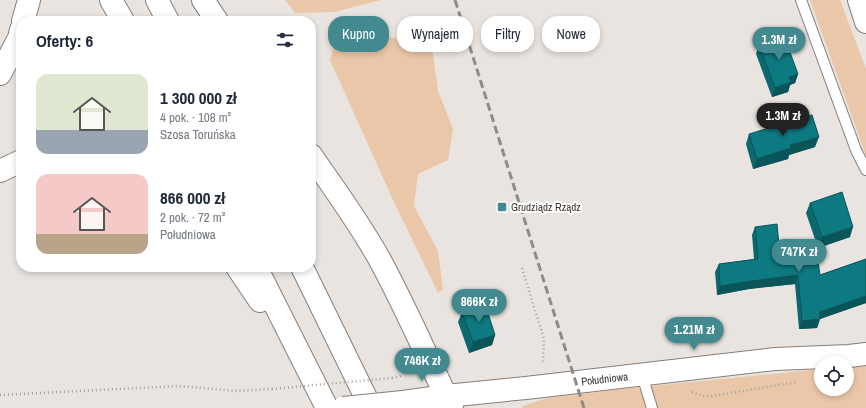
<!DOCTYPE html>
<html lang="pl">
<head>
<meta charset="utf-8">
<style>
	:root { --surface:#fff; --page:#f2f2f3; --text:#1f2937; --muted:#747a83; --accent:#438a90 }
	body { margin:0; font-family:"Archivo Narrow",sans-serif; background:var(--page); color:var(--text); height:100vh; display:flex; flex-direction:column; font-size:15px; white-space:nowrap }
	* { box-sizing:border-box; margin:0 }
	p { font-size:13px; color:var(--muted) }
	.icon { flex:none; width:22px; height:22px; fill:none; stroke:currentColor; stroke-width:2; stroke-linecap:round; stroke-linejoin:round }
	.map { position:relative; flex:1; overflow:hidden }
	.side { position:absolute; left:16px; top:16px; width:300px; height:256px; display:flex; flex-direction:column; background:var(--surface); border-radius:16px; box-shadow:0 2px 6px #0003 }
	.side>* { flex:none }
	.top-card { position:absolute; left:328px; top:16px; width:380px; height:36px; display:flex; gap:8px }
	.fabs { position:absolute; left:814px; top:356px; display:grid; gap:8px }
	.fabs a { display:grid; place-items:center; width:40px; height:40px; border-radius:50%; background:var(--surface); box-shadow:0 2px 6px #0003; font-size:20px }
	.price { position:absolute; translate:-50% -34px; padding:0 9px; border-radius:14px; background:var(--accent); color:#fff; font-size:13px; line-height:26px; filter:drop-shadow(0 1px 2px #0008) }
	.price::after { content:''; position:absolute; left:50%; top:24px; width:12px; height:9px; margin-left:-6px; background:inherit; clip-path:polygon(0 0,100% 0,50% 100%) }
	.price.current { background:#222; color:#fff }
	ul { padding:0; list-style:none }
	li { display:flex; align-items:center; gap:12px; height:100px; padding:0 20px }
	li span { display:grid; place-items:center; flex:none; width:112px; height:80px; border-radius:12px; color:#555 }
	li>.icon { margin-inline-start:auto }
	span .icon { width:48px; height:48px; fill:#fffc; stroke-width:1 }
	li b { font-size:17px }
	h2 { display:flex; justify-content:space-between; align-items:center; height:48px; padding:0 20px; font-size:17px }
	.tag { padding:0 14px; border-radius:16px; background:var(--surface); box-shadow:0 2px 6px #0003; font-size:14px; line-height:36px }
	.tag.current { background:var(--accent); color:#fff }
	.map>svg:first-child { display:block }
	.green { fill:#eac7a8 }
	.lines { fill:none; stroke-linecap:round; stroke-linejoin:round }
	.lane-casing { stroke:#847f7b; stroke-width:12 }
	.secondary-casing { stroke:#847f7b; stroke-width:24 }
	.primary-casing { stroke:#847f7b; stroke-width:24 }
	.path { stroke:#a4a09d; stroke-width:2.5; stroke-dasharray:1 3; stroke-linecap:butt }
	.lane { stroke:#fff; stroke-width:10 }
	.secondary { stroke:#fff; stroke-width:22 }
	.primary { stroke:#fff; stroke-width:22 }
	.rail { stroke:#8e8b88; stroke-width:3; stroke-dasharray:8 4; stroke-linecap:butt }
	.secondary-bridge-casing { stroke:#847f7b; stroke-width:24; stroke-linecap:butt }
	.path-bridge { stroke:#a4a09d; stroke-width:2.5; stroke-dasharray:1 3; stroke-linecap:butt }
	.secondary-bridge { stroke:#fff; stroke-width:22 }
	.wall { fill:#0b686f }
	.shaded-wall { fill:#09555a }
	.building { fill:#0d7981; stroke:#09555a }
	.poi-dot { fill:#438a90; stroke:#fff; stroke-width:1.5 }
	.labels { text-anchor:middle; stroke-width:4; stroke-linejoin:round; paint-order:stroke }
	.poi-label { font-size:11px; fill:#393735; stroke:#fff; text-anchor:start }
	.street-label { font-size:11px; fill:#393735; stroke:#fff }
</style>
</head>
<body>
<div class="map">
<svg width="866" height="408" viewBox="0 0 866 408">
	<rect width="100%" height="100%" fill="#e9e4e0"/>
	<path class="green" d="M285,0h96l-47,12 -39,1z
		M810,0h30l26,69v87z
		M390,37l42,9 6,45 15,38 -5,31 -30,14 -4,32 24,45 5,38 -5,4 -45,-93 -63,-140 3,-12z
		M866,365v43h-344l1,-2 24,-8 84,-10 190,-19v20h26v-22z"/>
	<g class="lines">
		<defs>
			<path id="lane" d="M801,0l55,150 10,20
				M642,375l10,33"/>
			<g id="secondary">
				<path d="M859,0l7,22"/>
				<path id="s1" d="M403,402l43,-6 80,-8 249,-29 74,-3 17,-2"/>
			</g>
			<path id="primary" d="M111,0l12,21
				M157,0l11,21
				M203,0l14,21
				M23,21l6,-21
				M0,74l19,-36 2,-8
				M311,155c24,35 50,70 70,107 26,48 47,98 71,146
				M0,171l21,-10
				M237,267l23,34
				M256,267l71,141
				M302,267l69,141"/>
		</defs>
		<use href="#lane" class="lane-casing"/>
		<use href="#secondary" class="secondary-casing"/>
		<use href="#primary" class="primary-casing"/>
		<path class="path" d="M522,268l22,71 -1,25
			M392,378l8,-2 9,-9
			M692,392l10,4h10l85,-14
			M0,395l179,-9 58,5 35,-2"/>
		<use href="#lane" class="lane"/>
		<use href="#secondary" class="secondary"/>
		<use href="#primary" class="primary"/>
		<path class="rail" d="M455,0l129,408"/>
		<defs>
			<path id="secondary-bridge" d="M343,408l60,-6"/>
		</defs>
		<use href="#secondary-bridge" class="secondary-bridge-casing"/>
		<path class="path-bridge" d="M272,389l120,-11"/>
		<use href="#secondary-bridge" class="secondary-bridge"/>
	</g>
	<path class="wall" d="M759,45l39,29 -3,9 -5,2 -2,7 -16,5 -16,-43z
		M749,134l66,13 -26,8 -1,4 -35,10 -7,-25z
		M810,203l40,34 -32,11 -12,-35z
		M755,227l24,18 41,30 46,-16v44l-46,16 -3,9 -18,1 -4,-45 -46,5 -32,6 -2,-23 4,-8 35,-5 -2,-24z
		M462,312l33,23 -3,10 -23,8 -11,-31z"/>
	<path class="shaded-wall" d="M798,74l-3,9 -5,2 -2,7 -16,5 3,-9 14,-11z
		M819,137l-4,10 -26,8 -1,4 -35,10 4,-10 33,-14z
		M853,227l-3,10 -32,11 4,-11z
		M798,275l-3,9 -46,5 -32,6 3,-9 32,-5z
		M866,296v7l-49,17 3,-1 -3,9 -18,1 3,-8 18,-9z
		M495,335l-3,10 -23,8 4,-11z"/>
	<path class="building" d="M784,36l14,38 -9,3 2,5 -16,6 -16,-43z
		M812,115l7,22 -29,8 1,3 -34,11 -8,-25z
		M842,192l11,35 -31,10 -12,-34z
		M777,224l2,21 36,-4 5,34 46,-16v37l-46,16v7l-18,2 -4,-46 -46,6 -32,5 -1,-22 39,-5 -3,-32z
		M485,304l10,31 -22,7 -11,-30z"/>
	<rect class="poi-dot" x="497" y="202" width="10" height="10" rx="2"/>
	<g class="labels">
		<g class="poi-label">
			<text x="511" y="211">Grudziądz Rządz</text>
		</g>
		<g class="street-label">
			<text dy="4" stroke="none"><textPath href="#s1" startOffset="203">Południowa</textPath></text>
		</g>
	</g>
</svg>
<div class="fabs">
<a><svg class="icon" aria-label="locate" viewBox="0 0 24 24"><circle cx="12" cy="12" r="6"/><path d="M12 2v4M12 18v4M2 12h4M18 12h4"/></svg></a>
</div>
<b class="price" style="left:779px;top:61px">1.3M zł</b>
<b class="price current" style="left:783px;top:137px">1.3M zł</b>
<b class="price" style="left:799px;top:273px">747K zł</b>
<b class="price" style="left:479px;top:323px">866K zł</b>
<b class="price" style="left:694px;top:351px">1.21M zł</b>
<b class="price" style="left:422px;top:382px">746K zł</b>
<div class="top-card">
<a class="tag current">Kupno</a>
<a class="tag">Wynajem</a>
<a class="tag">Filtry</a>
<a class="tag">Nowe</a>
</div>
<section class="side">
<h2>Oferty: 6<svg class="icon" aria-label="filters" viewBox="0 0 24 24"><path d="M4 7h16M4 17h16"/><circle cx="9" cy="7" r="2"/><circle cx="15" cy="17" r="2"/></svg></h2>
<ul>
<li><span style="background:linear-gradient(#dfe7d0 70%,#9aa5b1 0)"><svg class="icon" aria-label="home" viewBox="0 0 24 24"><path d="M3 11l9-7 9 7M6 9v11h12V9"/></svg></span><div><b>1 300 000 zł</b><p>4 pok. · 108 m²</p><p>Szosa Toruńska</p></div></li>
<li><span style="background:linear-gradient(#f6c9c9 75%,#b9a48a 0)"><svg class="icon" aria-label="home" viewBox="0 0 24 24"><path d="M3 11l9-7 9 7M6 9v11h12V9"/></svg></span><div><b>866 000 zł</b><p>2 pok. · 72 m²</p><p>Południowa</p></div></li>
</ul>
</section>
</div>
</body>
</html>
